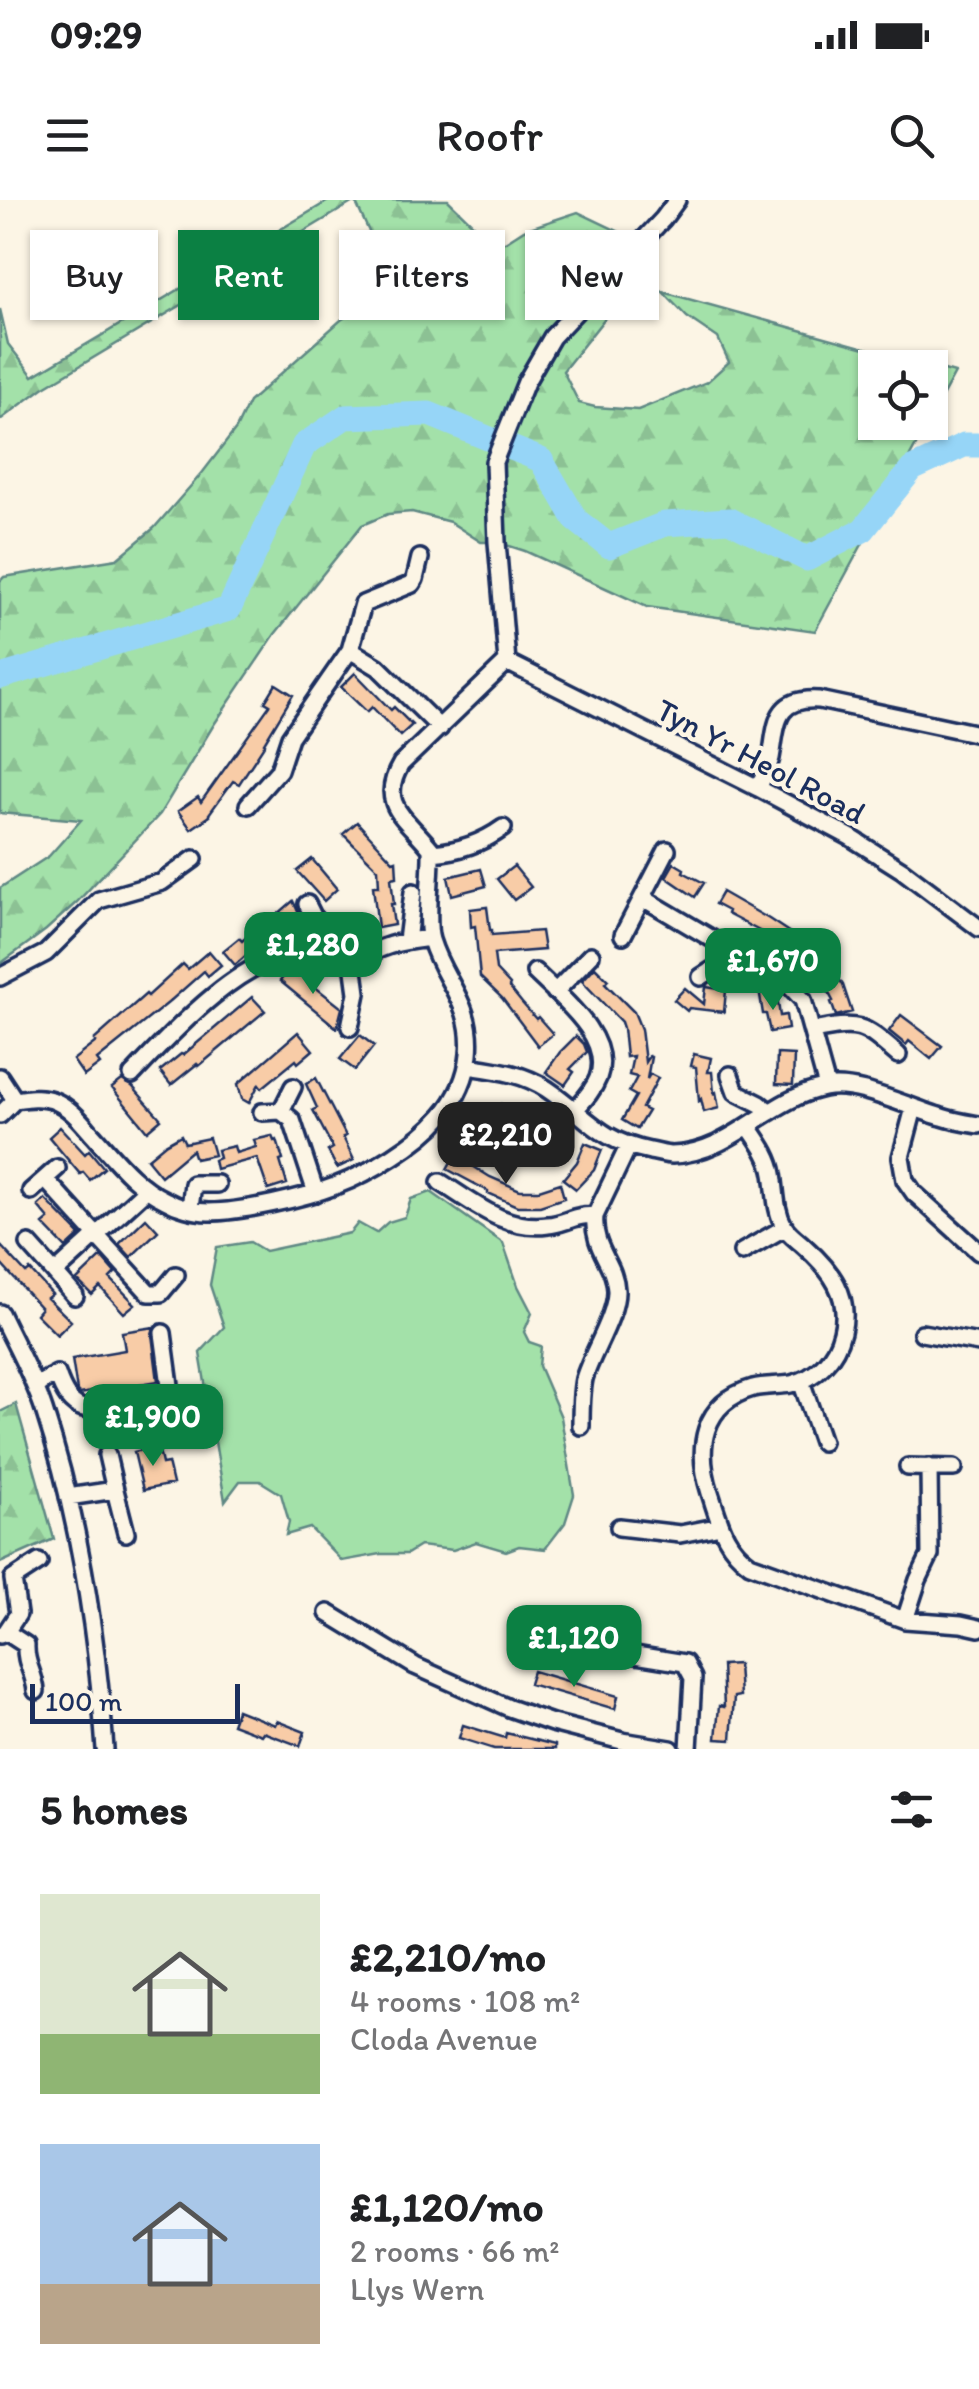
<!DOCTYPE html>
<html lang="en">
<head>
<meta charset="utf-8">
<style>
	:root { --surface:#fff; --page:#f6f6f6; --text:#202124; --muted:#757577; --accent:#0b8043 }
	body { margin:0; font-family:Itim,sans-serif; background:var(--page); color:var(--text); height:100vh; display:flex; flex-direction:column; font-size:38px; white-space:nowrap }
	* { box-sizing:border-box; margin:0 }
	p { font-size:32px; color:var(--muted) }
	.icon { flex:none; width:55px; height:55px; fill:none; stroke:currentColor; stroke-width:2; stroke-linecap:round; stroke-linejoin:round }
	.map { position:relative; height:1549px; overflow:hidden }
	.sheet { display:flex; flex-direction:column; background:var(--surface); flex:1 }
	.sheet>* { flex:none }
	.banner { position:absolute; left:30px; top:30px; width:920px; height:90px; display:flex; gap:20px }
	.buttons { position:absolute; left:858px; top:150px; display:grid; gap:20px }
	.buttons a { display:grid; place-items:center; width:90px; height:90px; border-radius:0px; background:var(--surface); box-shadow:0 2px 8px #0004; font-size:50px }
	.scale { position:absolute; left:30px; bottom:25px; width:210px; box-sizing:border-box; padding-left:10px; border:5px solid #1b2f5e; border-top:0; font-size:28px; line-height:35px; white-space:nowrap; color:#1b2f5e; -webkit-text-stroke:8px #fcf5e5; paint-order:stroke }
	.price { position:absolute; translate:-50% -85px; padding:0 22px; border-radius:20px; background:var(--accent); color:#fff; font-size:32px; line-height:65px; filter:drop-shadow(0 2px 5px #0008) }
	.price::after { content:''; position:absolute; left:50%; top:60px; width:30px; height:22px; margin-left:-15px; background:inherit; clip-path:polygon(0 0,100% 0,50% 100%) }
	.price.current { background:#222; color:#fff }
	ul { padding:0; list-style:none }
	li { display:flex; align-items:center; gap:30px; height:250px; padding:0 40px }
	li span { display:grid; place-items:center; flex:none; width:280px; height:200px; border-radius:0px; color:#555 }
	li>.icon { margin-inline-start:auto }
	span .icon { width:120px; height:120px; fill:#fffc; stroke-width:1 }
	li b { font-size:42px }
	h2 { display:flex; justify-content:space-between; align-items:center; height:120px; padding:0 40px; font-size:42px }
	.pill { padding:0 35px; border-radius:0px; background:var(--surface); box-shadow:0 2px 8px #0004; font-size:35px; line-height:90px }
	.pill.current { background:var(--accent); color:#fff }
	.status { display:flex; justify-content:space-between; align-items:center; height:70px; padding:0 50px; background:var(--surface); direction:ltr }
	.status svg { height:28px; fill:currentColor }
	header { display:flex; justify-content:space-between; align-items:center; height:130px; padding:0 40px; background:var(--surface); font-size:45px; font-weight:600 }
	.map>svg:first-child { display:block }
	.forest { fill:url(#forest-firs); stroke:#5f8884; stroke-width:2.5 }
	.green { fill:#a3e1a9; stroke:#5f8884; stroke-width:2.5 }
	.lines { fill:none; stroke-linecap:round; stroke-linejoin:round }
	.river { stroke:#96d5f7; stroke-width:25 }
	.building { fill:#f8cca7; stroke:#1b2f5e; stroke-width:2.5 }
	.minor-casing { stroke:#1b2f5e; stroke-width:22 }
	.minor { stroke:#fcf5e5; stroke-width:15 }
	.labels { text-anchor:middle; stroke-width:9; stroke-linejoin:round; paint-order:stroke }
	.street-label { font-size:32px; fill:#1b2f5e; stroke:#fcf5e5 }
</style>
</head>
<body>
<div class="status"><b>09:29</b><svg viewBox="0 0 49 12"><path d="M0 12V9h3v3zM5 12V6h3v6zM10 12V3h3v9zM15 12V0h3v12zM26 1h20v11H26zM47 4h2v5h-2z"/></svg></div>
<header><svg class="icon" aria-label="menu" viewBox="0 0 24 24"><path d="M4 6h16M4 12h16M4 18h16"/></svg>Roofr<svg class="icon" aria-label="search" viewBox="0 0 24 24"><circle cx="10" cy="10" r="6"/><path d="M15 15l6 6"/></svg></header>
<div class="map">
<svg width="979" height="1549" viewBox="0 0 979 1549">
	<defs>
		<pattern id="forest-firs" width="22" height="20" patternUnits="userSpaceOnUse" patternTransform="scale(2.5)"><rect width="22" height="20" fill="#a3e1a9"/><path d="M5 1l3.5 6h-7zM16 11l3.5 6h-7z" fill="#8cc194"/></pattern>
	</defs>
	<rect width="100%" height="100%" fill="#fcf5e5"/>
	<filter id="ink" filterUnits="userSpaceOnUse"><feTurbulence type="fractalNoise" baseFrequency=".01" numOctaves="2"/><feDisplacementMap in="SourceGraphic" scale="20" xChannelSelector="R" yChannelSelector="G"/><feConvolveMatrix kernelMatrix="1 2 1 2 8 2 1 2 1" color-interpolation-filters="sRGB"/></filter>
	<g filter="url(#ink)">
		<path class="forest" d="M330,0h118l43,42h14l19,-12 54,-18 46,22 -1,50 -11,25 -49,62 16,32 16,4 43,3 69,-28 22,-20 -11,-24 -31,-21 -24,-25 292,81 -25,46v-51h-55v54l53,1 -113,208 -168,-24 -122,-56 -28,-9h-16l-31,-20 -38,-10 -24,2 -26,11 -87,109 -62,92 -53,88 -83,88 -31,28 -46,34v-76l49,-32 32,-36 -81,-7v-232l4,-4 113,-18 37,-31 49,-56 33,-43 13,-27 92,-82 36,-23 10,-26 -32,-70 -312,187 -43,32v-111l8,35 25,32z
			M16,1204l38,135 -54,24v-151z"/>
		<path class="green" d="M431,992l72,51 15,43 14,27 -8,19 5,10 12,4 -2,20 22,51 13,78 -9,28 -20,26 -26,-3 -13,5 -30,-9 -23,8 -33,-4 -13,8h-26l-39,7 -32,-33 -24,7 3,-13 -8,-28 -21,-13h-20l-15,20 -25,-148 24,-26 -14,-42 7,-38 33,-5 15,9 85,-18 8,-10 18,10 12,-11 17,-5 6,-18z"/>
		<g class="lines">
			<path class="river" d="M0,477l229,-68 75,-164 41,-28 84,-3 112,46 35,60 33,26 56,-22 64,-4 78,39 56,-29 49,-61 52,-24h15"/>
		</g>
		<path class="building" d="M355,473l36,37 3,-3 18,18 -12,11 -28,-29 -5,5 -26,-25z
			M276,484l17,11 -29,48 1,1 -26,40 -6,-3 -24,33 1,2 -19,13 -13,-18 20,-14 3,5 69,-97 -5,-3z
			M357,622l36,39 3,-1 1,17 -6,1 3,26h-3l3,21 -16,3 -5,-42h6l-1,-17 -35,-35z
			M312,659l25,30 -13,12 -27,-30z
			M674,663l10,6 -1,3 21,11 -9,14 -29,-20z
			M514,666l17,21 -17,13 -17,-21z
			M481,669l5,17 -34,9 -4,-18z
			M722,692l47,27 53,35 21,31 9,27 -16,4 -5,-14 2,-1 -10,-19 -20,-24 -2,3 -33,-22 1,-3 -42,-22 1,-3 -13,-7z
			M293,701l9,19 -12,10 -3,-4 -24,21 -3,-4 -25,22 -12,-14 16,-13 3,3 24,-21 3,2z
			M487,707l3,23h2v5l49,-4 3,19 -50,4 2,16 14,15 -1,2 13,16 14,16 2,-2 15,17 -15,12 -36,-48 -22,-21 -5,-51 -4,1 -1,-18z
			M209,751l12,14 -13,11 -4,-5 -36,32 -71,57 3,4 -16,12 -11,-16 23,-18 -2,-2 52,-46 2,2 35,-32 5,5z
			M595,767l13,13 -3,3 29,29 7,17 4,33 4,-6 2,1 -4,22 3,-5 8,4 -16,30 6,3 -11,18 -15,-9 14,-24 -7,-4 8,-15 -8,-2 4,-19 -7,1 -3,-29 -2,-6 -39,-41z
			M291,768l51,40 -5,20 -57,-47z
			M706,787l20,3 -2,22 -35,-4 -2,3 -13,-11 11,-12 19,16z
			M759,789l9,8 9,-1 3,20 6,-1 2,14 -18,3 -4,-18h-3z
			M252,797l13,14 -66,55 -2,-2 -26,21 -11,-14 21,-17 2,1z
			M901,815l41,31 -11,13 -22,-18 -3,4 -17,-14z
			M298,832l15,18 -15,13 -2,-3 -34,28 -3,-4 -10,19 -7,-4 -4,-15z
			M360,835l14,11 -19,24 -15,-11z
			M576,836l8,8 3,8 -17,17 4,3 -9,13 -19,-13 14,-20z
			M694,854l17,4 -3,14h4l2,21 2,-1 3,16 -15,4 -3,-13 -2,2 -3,-34 -5,-1z
			M777,854l17,1 -1,30 -17,-1z
			M316,878l30,58 -3,1 11,23 -17,8 -9,-17 5,-3 -20,-38 4,-2 -11,-24z
			M122,880l10,6 29,33 -14,12 -35,-43z
			M501,904l23,17 1,-1 18,10 2,-2 14,7 -7,14 -42,-18 -19,-14z
			M60,927l25,27 4,-4 15,18 -14,12 -7,-8 -3,2 -31,-37z
			M181,935l4,8 24,-5 5,17 -19,4 -3,-9 -31,26 -14,-17 18,-15z
			M272,936l2,5 3,-1 6,20 -3,1 7,23 -19,6 -11,-32 -41,11 -2,-9 5,-2 -2,-8 17,-4 2,7 20,-6 -2,-7z
			M585,943l17,7 -8,20 -18,19 -13,-10 14,-17z
			M455,955l35,22 30,13h19l21,-7 4,15 -24,8h-23l-29,-13v-2l-41,-22z
			M45,999l35,36 -14,13 -23,-24 6,-5 -11,-13z
			M146,1018l12,13 -27,26 -12,-13z
			M0,1045l26,28 4,-3 22,24 -5,4 24,23 -14,14 -21,-21 5,-6 -41,-45z
			M101,1057l14,16 -5,5 25,26 -11,9 -24,-26 -8,8 -15,-15z
			M154,1127l-2,7 6,47 -78,13 -3,-3 -5,-32 53,-9 -3,-18z
			M158,1246l4,18 6,-1 5,21 -30,6 -9,-38z
			M738,1464l2,32 -6,1 -3,43 -15,-1 3,-33 5,1 -2,-42z
			M533,1471l85,25 -3,13 -86,-25z
			M237,1510l38,15 2,-4 28,11 -5,14 -37,-14 -2,3 -29,-11z
			M463,1525l42,13 1,-5 49,12v4h-61l-35,-11z"/>
		<g class="lines">
			<defs>
				<path id="minor" d="M350,450l28,17 62,61
					M507,462l251,126 92,49 52,33 77,58
					M507,462l-10,-120 -3,-80 32,-80 26,-45 111,-118 14,-19
					M758,588c5,-10 10,-19 13,-30 6,-32 2,-61 48,-58l160,34
					M248,605l31,-35 11,-33 60,-87 13,-46 49,-20 3,-5 5,-21
					M432,653c27,-2 49,-9 71,-25
					M643,698l144,85 16,17 24,87
					M307,704l7,14 -5,37
					M623,735l44,-85
					M407,741l6,-49
					M535,772c26,26 78,65 63,106 -5,13 -15,23 -24,33
					M0,777l46,-24 53,-53 63,-18 32,-23
					M701,777l36,-23
					M555,792l36,-37
					M350,827l7,-34 -4,-30
					M812,831c48,-9 49,-8 86,24
					M467,866c28,4 56,7 80,23 40,27 52,52 103,62 7,1 15,4 22,4 60,-2 96,-56 152,-67 34,-7 85,20 118,29 12,4 25,6 37,8
					M132,875c37,-39 110,-120 167,-121 17,0 37,6 54,9 29,-18 44,-21 77,-25
					M730,875l6,17 24,12 10,8
					M0,877l15,23
					M15,900c12,-2 25,-4 37,0 17,6 29,21 40,34 22,24 43,52 73,66 12,7 29,12 44,12 33,0 95,-14 126,-26 35,-13 83,-42 107,-70 15,-17 25,-40 27,-62 5,-50 -25,-71 -38,-114 -6,-19 1,-67 0,-91 -22,-29 -55,-43 -30,-85l106,-102
					M914,908l-13,49 4,23 9,13 65,59
					M281,911l12,-24
					M262,912l19,-1 11,9 24,73
					M0,915l15,-15
					M749,927c10,15 21,29 24,47 3,17 2,36 11,52 4,8 15,15 21,21 26,23 46,49 37,85 -6,25 -26,47 -51,52 -13,2 -26,1 -38,4 -52,15 -57,61 -43,105 10,30 14,52 40,71l155,56
					M45,979l104,114h12l15,-18
					M440,982c34,21 66,49 108,43 16,-1 30,-12 47,-9
					M31,991l26,-23
					M190,1008l3,-24h24
					M29,1044l26,29
					M742,1052l42,-24
					M75,1096l-20,-23 91,-83
					M0,1113c15,32 33,63 44,97 35,107 53,227 61,339
					M922,1133l57,10
					M801,1181l21,61
					M35,1186l22,-12c14,42 30,38 67,29 16,-3 32,-7 47,-10l-8,-60
					M581,1226c0,-15 0,-32 3,-47 7,-25 33,-64 32,-89 -1,-27 -24,-41 -21,-74l33,-69
					M908,1267l46,1
					M929,1267l1,88 -12,25 -13,40 56,4 18,4
					M115,1290l11,43
					M68,1297l47,-7 -8,-35
					M619,1327l61,7 41,-8
					M328,1413l87,53 94,42 43,15 70,18 49,8
					M527,1427l90,25 68,11 8,15 -4,71
					M6,1432l12,-18 -5,-35 26,-17
					M0,1435l6,-3 20,13c-1,20 8,26 10,46"/>
			</defs>
			<use href="#minor" class="minor-casing"/>
			<use href="#minor" class="minor"/>
		</g>
	</g>
	<g class="labels">
		<g class="street-label">
			<text transform="translate(761 561) rotate(28)" y="11">Tyn Yr Heol Road</text>
		</g>
	</g>
</svg>
<div class="buttons">
<a><svg class="icon" aria-label="locate" viewBox="0 0 24 24"><circle cx="12" cy="12" r="6"/><path d="M12 2v4M12 18v4M2 12h4M18 12h4"/></svg></a>
</div>
<div class="scale">100 m</div>
<b class="price" style="left:313px;top:797px">£1,280</b>
<b class="price" style="left:773px;top:813px">£1,670</b>
<b class="price current" style="left:506px;top:987px">£2,210</b>
<b class="price" style="left:153px;top:1269px">£1,900</b>
<b class="price" style="left:574px;top:1490px">£1,120</b>
<div class="banner">
<a class="pill">Buy</a>
<a class="pill current">Rent</a>
<a class="pill">Filters</a>
<a class="pill">New</a>
</div>
</div>
<section class="sheet">
<h2>5 homes<svg class="icon" aria-label="filters" viewBox="0 0 24 24"><path d="M4 7h16M4 17h16"/><circle cx="9" cy="7" r="2"/><circle cx="15" cy="17" r="2"/></svg></h2>
<ul>
<li><span style="background:linear-gradient(#dfe7d0 70%,#8fb573 0)"><svg class="icon" aria-label="home" viewBox="0 0 24 24"><path d="M3 11l9-7 9 7M6 9v11h12V9"/></svg></span><div><b>£2,210/mo</b><p>4 rooms · 108 m²</p><p>Cloda Avenue</p></div></li>
<li><span style="background:linear-gradient(#a9c7e8 70%,#b9a48a 0)"><svg class="icon" aria-label="home" viewBox="0 0 24 24"><path d="M3 11l9-7 9 7M6 9v11h12V9"/></svg></span><div><b>£1,120/mo</b><p>2 rooms · 66 m²</p><p>Llys Wern</p></div></li>
</ul>
</section>
</body>
</html>
